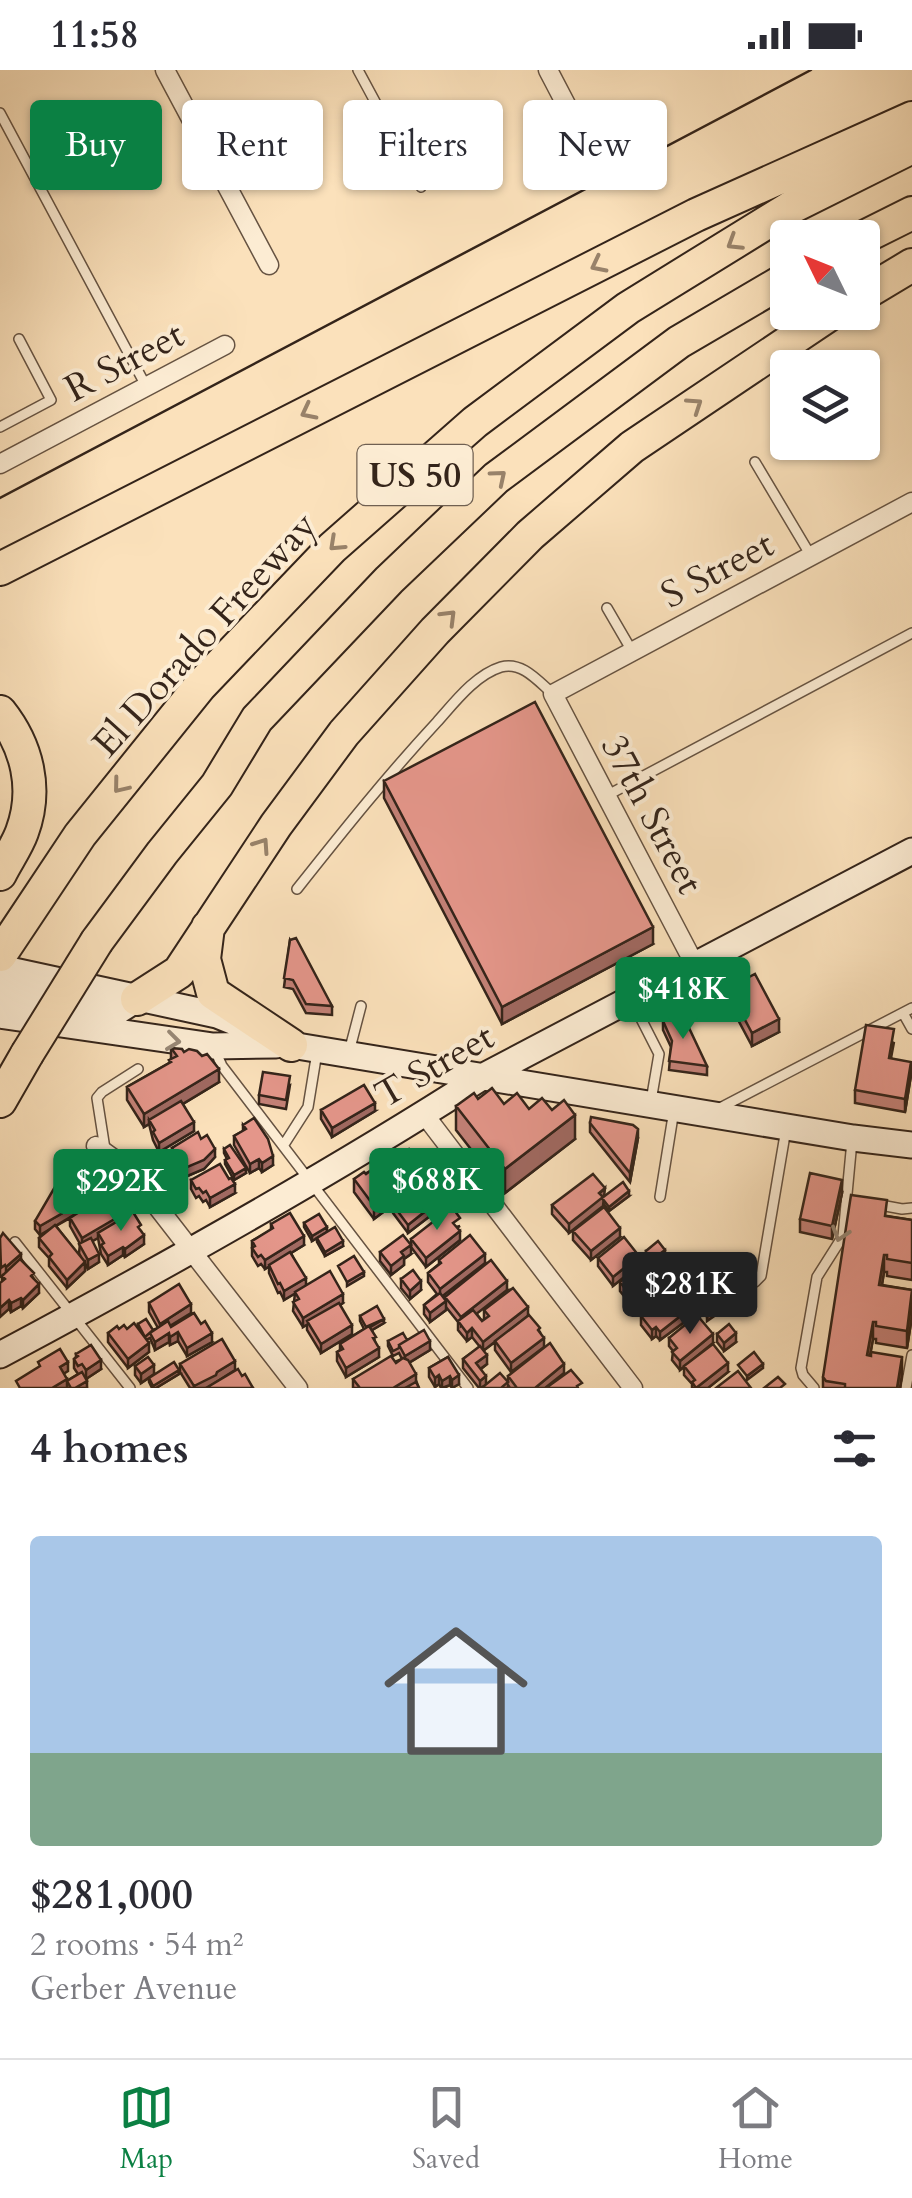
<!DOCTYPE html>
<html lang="en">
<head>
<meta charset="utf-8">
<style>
	:root { --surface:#fff; --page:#f2f2f3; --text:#2b2b33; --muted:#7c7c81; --line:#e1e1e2; --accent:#0b8043 }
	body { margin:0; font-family:Cardo,serif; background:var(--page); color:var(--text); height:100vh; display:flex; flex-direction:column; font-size:38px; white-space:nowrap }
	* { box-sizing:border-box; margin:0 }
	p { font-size:32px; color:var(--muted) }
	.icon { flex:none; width:55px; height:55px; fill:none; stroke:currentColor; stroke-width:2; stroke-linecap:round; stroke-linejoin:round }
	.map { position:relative; height:1318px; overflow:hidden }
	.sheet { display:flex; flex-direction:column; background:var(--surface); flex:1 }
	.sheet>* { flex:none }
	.guide { position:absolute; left:30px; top:30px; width:852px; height:90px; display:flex; gap:20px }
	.needle { width:65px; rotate:313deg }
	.tools { position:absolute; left:770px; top:150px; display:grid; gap:20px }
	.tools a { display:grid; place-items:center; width:110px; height:110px; border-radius:10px; background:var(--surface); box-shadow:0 2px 8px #0004; font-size:50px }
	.price { position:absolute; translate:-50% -85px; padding:0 22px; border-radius:10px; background:var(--accent); color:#fff; font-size:32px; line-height:65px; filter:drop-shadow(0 2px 5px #0008) }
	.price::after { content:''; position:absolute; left:50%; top:60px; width:30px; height:22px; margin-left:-15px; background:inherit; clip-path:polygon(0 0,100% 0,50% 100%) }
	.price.selected { background:#222; color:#fff }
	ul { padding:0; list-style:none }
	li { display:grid; align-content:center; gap:20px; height:530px; padding:0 30px }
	li span { display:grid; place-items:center; height:310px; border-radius:10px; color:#555 }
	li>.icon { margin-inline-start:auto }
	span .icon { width:180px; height:180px; fill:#fffc; stroke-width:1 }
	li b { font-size:42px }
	h2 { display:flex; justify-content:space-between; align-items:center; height:120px; padding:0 30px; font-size:42px }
	.chip { padding:0 35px; border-radius:10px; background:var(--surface); box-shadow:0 2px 8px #0004; font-size:35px; line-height:90px }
	.chip.selected { background:var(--accent); color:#fff }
	.status { display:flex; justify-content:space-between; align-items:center; height:70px; padding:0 50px; background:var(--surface); direction:ltr }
	.status svg { height:28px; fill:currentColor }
	.tab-bar { display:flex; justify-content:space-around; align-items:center; height:140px; border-top:2px solid var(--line); background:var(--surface); font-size:28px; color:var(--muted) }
	.tab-bar a { display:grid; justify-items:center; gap:5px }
	.tab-bar .selected { color:var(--accent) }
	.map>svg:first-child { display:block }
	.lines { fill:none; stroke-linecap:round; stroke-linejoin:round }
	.lane-casing { stroke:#665342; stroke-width:12 }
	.street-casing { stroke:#665342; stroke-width:21 }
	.secondary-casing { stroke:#34241a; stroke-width:29 }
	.highway-casing { stroke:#34241a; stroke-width:36 }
	.lane { stroke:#fcecd3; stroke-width:9 }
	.street { stroke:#fcecd3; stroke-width:18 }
	.secondary { stroke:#fcecd3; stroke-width:25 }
	.highway { stroke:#fbe1bb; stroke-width:32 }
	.tram { stroke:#34241a; stroke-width:2.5 }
	.highway-bridge-casing { stroke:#34241a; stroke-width:36; stroke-linecap:butt }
	.highway-bridge { stroke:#fbe1bb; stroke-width:32 }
	.wall { fill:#c48177; stroke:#34241a; stroke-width:2.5; fill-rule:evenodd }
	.shaded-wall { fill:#a06961; stroke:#34241a; stroke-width:2.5 }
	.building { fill:#e4968a; stroke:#34241a; stroke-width:2.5 }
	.oneway { stroke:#98826a }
	.oneway2 { stroke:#988876 }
	.labels { text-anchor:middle; stroke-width:8; stroke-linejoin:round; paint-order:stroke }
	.shield { fill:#fcecd3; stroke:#706052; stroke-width:2.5 }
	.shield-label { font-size:35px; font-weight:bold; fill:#34241a }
	.street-label { font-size:38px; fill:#34241a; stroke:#fcecd3 }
</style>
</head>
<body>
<div class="status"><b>11:58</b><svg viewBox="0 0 49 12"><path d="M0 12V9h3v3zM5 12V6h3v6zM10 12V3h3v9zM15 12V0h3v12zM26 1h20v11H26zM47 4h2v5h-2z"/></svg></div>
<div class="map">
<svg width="912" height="1318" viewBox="0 0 912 1318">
	<rect width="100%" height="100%" fill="#fbe1bb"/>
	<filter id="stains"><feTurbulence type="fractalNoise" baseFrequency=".002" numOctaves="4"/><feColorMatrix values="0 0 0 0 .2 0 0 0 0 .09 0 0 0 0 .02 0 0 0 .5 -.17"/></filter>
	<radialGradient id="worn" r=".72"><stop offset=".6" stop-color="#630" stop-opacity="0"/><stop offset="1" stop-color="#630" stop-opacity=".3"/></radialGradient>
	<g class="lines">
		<defs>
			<path id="lane" d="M358,0l63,117
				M0,43l146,273
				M0,357l51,-27 -32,-61
				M755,392l56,94
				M607,538l25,43
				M606,726l306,-163
				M297,819c46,-58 90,-113 140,-167 17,-19 38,-47 64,-55 21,-6 37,14 52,27
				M633,933l26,51 -8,47
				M903,943l9,16
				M214,978l8,18 246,322
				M349,982l12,-46
				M718,1039l194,-101
				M283,1076l25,-39 9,-55
				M105,1079l-8,-51 5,-6 36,-23
				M660,1127l14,-87
				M875,1134l27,5 10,-1
				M15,1172l115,146
				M728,1208l27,4 6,-6 25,-147
				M814,1318l-11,-13 -2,-7 16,-91 26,-41 9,-95
				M906,1318l6,-33"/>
			<path id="street" d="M165,0l104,195
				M548,0l23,44
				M0,394l225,-119
				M695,895l-142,-271 359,-192
				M424,1044l209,274
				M96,1076l32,23 170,219"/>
			<path id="secondary" d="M0,898l217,47 74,30 562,93 59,7
				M0,921l118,20 11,-7
				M0,945l213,31 63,-1
				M0,1285c163,-87 326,-178 482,-278l430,-226"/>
			<path id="highway" d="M862,168l50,-25
				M862,225l50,-30
				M0,499l696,-354 216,-97
				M0,642c27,34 38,77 22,120 -5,14 -15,28 -22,42
				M208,857l-4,32 9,34 78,52
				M97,871l65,-88 55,-68 40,-66 132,-139 107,-102 183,-136 109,-64
				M0,885l80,-120 120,-149 132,-138 143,-126 153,-114 162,-100 122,-61
				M137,929l42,-27 97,-147 68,-92 91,-102 95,-96 102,-88 201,-135
				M0,1031l27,-47"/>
		</defs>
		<use href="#lane" class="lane-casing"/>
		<use href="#street" class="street-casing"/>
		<use href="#secondary" class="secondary-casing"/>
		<use href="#highway" class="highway-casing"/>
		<use href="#lane" class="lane"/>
		<use href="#street" class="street"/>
		<use href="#secondary" class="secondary"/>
		<use href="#highway" class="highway"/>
		<path class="tram" d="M0,428l811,-428"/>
		<defs>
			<path id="highway-bridge" d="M27,984l70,-113"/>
		</defs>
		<use href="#highway-bridge" class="highway-bridge-casing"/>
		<use href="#highway-bridge" class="highway-bridge"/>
	</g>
	<path class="wall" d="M384,711l269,163 -151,80 -118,-226z
		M290,870l42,66v9l-26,-2 -13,-24 -9,-2z
		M728,918l51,44 -27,14 -24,-45z
		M663,951l44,45v9l-38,-5 2,-23 -8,-17z
		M894,972l-3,16 20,17 -6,37 -50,-9v-13z
		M171,978l13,4 35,30 -36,22 11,27 -35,21 -6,-12 -4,-16 -5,3 -17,-27v-13l42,-24 2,-4z
		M290,1015l-4,24 -27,-5v-9z
		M504,1034l25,5 46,30 -70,54 -49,-63v-24z
		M321,1040l54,1 -43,26 -11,-18z
		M590,1053l48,15 -8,44 -40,-50z
		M243,1055l30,40 -11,7 -3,-4 -9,5 -16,-28v-9l9,-5z
		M201,1069l14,18 -11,12 -19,8 -13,-20v-9z
		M224,1079l22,24 -12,7 -9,-16v-4l2,-1 -3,-6z
		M394,1090l29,20 20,26 -35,27 -15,-20v-8l-19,14 -20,-27v-13z
		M191,1110l44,13 -25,14 -4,-7 -3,2 -4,-6 -3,2 -5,-9z
		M842,1123l-10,46 -32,-7v-13z
		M605,1126h24l-20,15 -6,-8v3l-34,27 -17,-19v-9z
		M94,1132l29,16 18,13 3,13 -19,13 -2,-2 -15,10 -7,-11 -3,-16 -6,3 7,21 -11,7 -3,-6v8l-18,17 -18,-22v-8l-10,-11v-9l12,-10 -11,7 -5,-6v-8zM72,1147l-2,1v8l10,18 -1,9 4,8 -27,-35z
		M887,1146l25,4v60l-25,-4v-4h-3l-2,13 30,5v26l-5,32 -31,-5v-4h-3l-3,16 32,19 -2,14h-77v-11z
		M304,1153l23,9 16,14 -18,10 -8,-14v-4l-5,3 -8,-14z
		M271,1154l33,21 -13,8 15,32 37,18 -3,2 12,29 -31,19 -14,-23v-6l-4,3 -10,-16 2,-18 -11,7 -4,-8 -2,1 -9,-20v-7l-4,3 -4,-5 -3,2 -6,-10v-15l19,-11z
		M460,1156l-3,2 3,12 -34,27 -15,-20v-8z
		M573,1161l47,6 -29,23 -18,-20z
		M0,1168l21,21 13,20 5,14 -16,15 -2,-2 -10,6 -2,-3 -7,-28v-5l2,-2 -3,3 -1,-1z
		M646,1181l19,3 -12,9 12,24 -30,23 -15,-19v-9l29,-23 -3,-4z
		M380,1182l31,2 -7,5v6l-13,10 -11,-14z
		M598,1188l41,7 -26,21 -15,-20z
		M439,1190l46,3 -43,33 3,4v-3l62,-7 -31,23 6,8 2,-2v-9l44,6 12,16 4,15 -33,25 -16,-22v-8l-12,9 4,13 -6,5 5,15 22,-2v-6l50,-20 6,17 -19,15h-35l-2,-3v3h-29l-16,-20v-9l17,-12 -8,-10 -5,4 -9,-11v-8l-12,-15v3l-16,12 -6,-8v-9l13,-11 -9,-12v-9l11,-9z
		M401,1209l20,11 -11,9 -9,-11z
		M149,1233l42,10 -20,13 41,16 -25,14 -9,-15 -8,4 -1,-3 -14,8 -5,-12 -4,2 3,12 -21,16 -20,-26v-9l11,-4 19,-1v-4l15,6 5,-2 -9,-16z
		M679,1238l4,15 -23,17 -4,-4 -4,3 -11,-14v-9z
		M360,1246l24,7 -12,7 7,27 -33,20 -9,-16v-9l3,-2v-6l24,-15 -4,-8z
		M717,1264l19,8 -12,9 -7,-9z
		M669,1268l44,5 -33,27 -8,-10 1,-9 -4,-5z
		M407,1270l23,10 -21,13 10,25h-66v-9l49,-20 -3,-6 -6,3 -5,-10v-5z
		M76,1284l25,15 -15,10 1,9h-20v-7l11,-7 -4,-6v-9l2,-2z
		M448,1287l11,27 -7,4 -2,-3 -6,3h-3l-2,-4 -4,3 -6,-10v-9z
		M180,1294l55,6 -18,11 25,-5 11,12h-63l-10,-16z
		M135,1296l19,8h25l-23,14h-4l-3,-6v-4l-8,5 -6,-8z
		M684,1296l44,6 -20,16h-16v-4l-8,-9z"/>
	<path class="shaded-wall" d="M653,857v17l-151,80v-17z
		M779,949v13l-27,14v-13z
		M911,992v13l-6,37v-13z
		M219,999v13l-68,41 -2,-3v4l-5,3v-13z
		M375,1033v8l-43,26v-9z
		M575,1045v24l-70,54v-24z
		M194,1052v9l-35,21v-9z
		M638,1059v9l-8,44v-9z
		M215,1079v8l-11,12 -19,8v-9z
		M273,1086v9l-11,7v-9z
		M259,1089v9l-9,5v-9z
		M246,1098v5l-12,7v-5z
		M423,1098v13l-49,38v-13z
		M842,1110v13l-10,46v-13z
		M235,1114v9l-25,14v-9z
		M605,1118l-2,18 -34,27v-9z
		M629,1121v5l-20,15v-4z
		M94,1125v8l-54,32v-9z
		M443,1127v9l-35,27v-8z
		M123,1141v9l-25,13v5l-16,9v-9z
		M327,1157v5l-15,9v-5z
		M620,1158v9l-29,23v-9z
		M460,1161v9l-34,27v-9z
		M144,1165v9l-19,13v-8z
		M304,1166v9l-39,24v-9z
		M343,1171v5l-18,10v-4z
		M411,1175v9l-7,5v6l-13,10v-9l10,-14z
		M123,1177v8l-15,10v-9z
		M665,1180v4l-12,10v-5z
		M21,1184v9l-15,13v-9z
		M99,1184v8l-11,7v-9z
		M485,1184v9l-45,35v-9z
		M884,1185v17l-5,30v-17z
		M639,1186v9l-26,21v-9z
		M85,1192v9l-18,17v-8z
		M364,1202v4l-17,10v-4z
		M306,1208v9l-22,13v-9z
		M665,1208v9l-30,23v-8z
		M421,1211v9l-11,9v-8z
		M507,1211v9l-46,36v-9z
		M39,1214v9l-16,15v-8z
		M693,1215v5l-13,11v-5z
		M343,1224v9l-40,24v-9z
		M21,1228v8l-10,6v-9z
		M912,1229v17l-5,32v-17z
		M9,1230v9l-9,8v-9z
		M446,1231v9l-16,12v-9z
		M191,1234v9l-31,19v-8z
		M528,1237v9l-45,35v-9z
		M720,1237v5l-13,9v-4z
		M683,1244v9l-23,17v-8z
		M384,1249v4l-17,10v-4z
		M873,1252v17l-6,33v-17z
		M352,1255v9l-31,19v-9z
		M656,1257v9l-4,3v-9z
		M472,1258v9l-5,4v-8z
		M178,1262v9l-8,4v-8z
		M169,1263v9l-14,8v-8z
		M212,1263v9l-25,14v-8z
		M736,1263v9l-12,9v-8z
		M713,1264v9l-33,27v-9z
		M544,1268v9l-33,25v-9z
		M430,1271v9l-25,15v-9z
		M149,1273v9l-21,16v-9z
		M379,1278v9l-33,20v-9z
		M487,1285v9l-11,8v-9z
		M902,1287v17l-2,14h-3z
		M101,1290v9l-15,10v-9z
		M235,1291v9l-28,18h-13v-2z
		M68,1292v9l-8,5v-9z
		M728,1293v9l-20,16h-12z
		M564,1294v9l-19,15h-10z
		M763,1294v4l-16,12v-4z
		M154,1295v9l-13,9v-9z
		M179,1300v4l-23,14h-3v-2z
		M416,1304v9l-8,5h-15z
		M439,1305v9l-4,3v-9z
		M459,1305v9l-7,4v-8z
		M450,1306v9l-8,3v-7z
		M486,1306v9l-6,3v-7z
		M67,1309v9h-15z
		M87,1311v7h-12z"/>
	<path class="building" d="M535,632l118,225 -151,80 -118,-226z
		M296,868l36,68 -26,-2 -13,-24 -9,-2 6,-38z
		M755,904l24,45 -27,14 -24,-45z
		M682,943l25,53 -38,-5 3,-20 -9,-20z
		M866,955l28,4 -5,29 22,4 -6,37 -50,-9z
		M171,978l11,1 2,3 5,-3 8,2 5,5 5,-2 12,15 -75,45 -17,-27 44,-25 -2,-2 8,-4z
		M263,1002l27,4 -4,24 -27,-5z
		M364,1015l11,18 -43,25 -11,-18z
		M492,1018l12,16 13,-11 12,16 13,-11 10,12 12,-10 11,15 -70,54 -49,-63 18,-13 4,6z
		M181,1031l13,21 -35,21 -6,-11 2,-2 -6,-10z
		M591,1047l42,8 5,4 -8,44 -40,-50z
		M254,1048l14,21 5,17 -11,7 -3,-4 -9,5 -16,-28 12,-7 -3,-4z
		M198,1062l3,7 6,-4 8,14 -11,11 -19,8 -13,-20z
		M230,1075l16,23 -12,7 -9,-15 4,-2 -5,-9z
		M409,1079l14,19 -49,38 -20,-27 10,-7 2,2 13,-10 2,3 12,-9 1,2z
		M220,1094l9,15 2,-1 4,6 -25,14 -4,-7 -3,2 -4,-5 -3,1 -5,-9z
		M66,1098l28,27 -54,31 -5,-5z
		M810,1103l32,7 -10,46 -32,-7z
		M593,1104l12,14 -6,5 4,4 -34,27 -17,-19z
		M424,1110l5,7 4,-3 10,13 -35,28 -15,-20z
		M623,1112l6,9 -20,16 -7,-9z
		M112,1121l11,20 -7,4 2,2 -36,21 -12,-20z
		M851,1125l36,5 -2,16 27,4v43l-25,-4v-4h-3l-5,30 33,5 -5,41 -31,-5v-4h-3l-6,33 4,1v-4l31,5 -5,31h-52v-4l-19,-3 -3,-4z
		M452,1137l8,11 -7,5 7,8 -34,27 -15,-19z
		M604,1137l16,21 -29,23 -18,-20z
		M133,1142l8,13 -3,2 6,8 -19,14 -2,-2 -15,9 -7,-11 3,-2 -6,-10z
		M290,1143l14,23 -39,24 -4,-5 -3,2 -6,-9 3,-2 -3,-5 21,-13 -2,-4z
		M319,1144l8,13 -15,9 -8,-13z
		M55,1155l30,37 -18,18 -18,-23 3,-3 -13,-16z
		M335,1157l8,14 -18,11 -8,-14z
		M3,1163l18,21 -15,13 -1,-2 -4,3 -1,-30z
		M403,1165l8,10 -10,7 3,4 -13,10 -11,-14z
		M470,1165l15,19 -45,35 -12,-16 13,-10 -2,-3z
		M624,1167l15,19 -26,21 -15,-19z
		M91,1168l8,16 -11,6 -9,-16z
		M658,1171l7,9 -12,9 -7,-8z
		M290,1182l16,26 -22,13 -4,-8 -2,1 -9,-19z
		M354,1186l10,16 -17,10 -9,-16z
		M20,1189l14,14 -3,3 8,8 -16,16 -2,-2 -10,5 -2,-3 -9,8v-25l5,-4 -3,-3z
		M650,1189l15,19 -30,24 -15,-20z
		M491,1190l16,21 -46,36 -16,-20z
		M413,1200l8,11 -11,10 -9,-12z
		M330,1201l13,23 -40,24 -10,-16 6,-3 -4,-7z
		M686,1206l7,9 -13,11 -8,-9z
		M179,1214l12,20 -31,20 -11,-21z
		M513,1218l15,19 -45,35 -11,-14 -5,5 -9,-12 15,-11 9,11 7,-5 -5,-6z
		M440,1223l6,8 -16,12 -6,-8z
		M671,1223l8,10 -3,2 7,9 -23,18 -4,-5 -4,3 -11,-14z
		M713,1229l7,8 -13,10 -6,-9z
		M339,1233l13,22 -31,19 -14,-23z
		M377,1236l7,13 -18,8 -6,-11z
		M194,1243l7,11 4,-3 7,12 -25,15 -9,-16 -8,5 -1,-4 -14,9 -5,-9 18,-12 3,6z
		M529,1245l11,13 -2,2 6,8 -33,25 -16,-22z
		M697,1245l16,19 -33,27 -8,-9 5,-4 -8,-10z
		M146,1249l7,11 -8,7 -7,-13z
		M134,1253l15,20 -21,16 -20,-26 9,-7 2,3 5,-4 3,4z
		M729,1254l7,9 -12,10 -7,-9z
		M369,1256l7,11 -3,1 6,10 -33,20 -9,-16 6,-3 -3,-5z
		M424,1260l6,11 -25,15 -6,-11z
		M403,1263l4,7 -8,5v3l-6,3 -5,-10z
		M222,1269l13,22 -18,11 -1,3 -22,11 -14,-22z
		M550,1273l14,21 -29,24h-18l-9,-12z
		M713,1274l15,19 -32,25 -4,-6 3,-2 -11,-14z
		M91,1275l10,15 -15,10 -4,-6 -4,2 -4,-7 4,-3 -2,-2z
		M480,1276l7,9 -11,8 10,13 -6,5 -17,-22z
		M60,1279l8,13 -8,5 7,12 -15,9h-32l-4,-7 24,-15 -2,-4z
		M754,1282l9,12 -16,12 -9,-11z
		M391,1286l5,7 7,-5 5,2 8,14 -23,14h-33l-7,-9z
		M148,1287l6,8 -13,9 -6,-8z
		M448,1287l11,18 -7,5 -2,-4 -8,5 -3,-6 -4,3 -6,-10z
		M174,1292l5,8 -26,16 -4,-8z
		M238,1299l4,7 3,-2 8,14h-47z
		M571,1300l11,13 -5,3 1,2h-32z
		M738,1301l13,17h-35z
		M82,1302l5,9 -12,7h-4l-4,-7z
		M500,1303l8,9 -7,6h-16l-1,-2z
		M778,1307l7,7 -5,4h-16z
		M416,1312l3,6h-14z"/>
	<defs><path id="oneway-chevron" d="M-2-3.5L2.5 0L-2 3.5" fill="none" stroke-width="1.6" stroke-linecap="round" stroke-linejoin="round" transform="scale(2.5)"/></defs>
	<g class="oneway">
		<use href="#oneway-chevron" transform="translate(734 173) rotate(148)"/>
		<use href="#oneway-chevron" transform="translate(598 195) rotate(153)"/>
		<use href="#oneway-chevron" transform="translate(695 335) rotate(-34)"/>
		<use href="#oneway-chevron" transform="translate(308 342) rotate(153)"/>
		<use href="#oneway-chevron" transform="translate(499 407) rotate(-40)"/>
		<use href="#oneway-chevron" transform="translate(336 474) rotate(137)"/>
		<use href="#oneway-chevron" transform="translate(449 547) rotate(-45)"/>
		<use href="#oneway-chevron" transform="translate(120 716) rotate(129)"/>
		<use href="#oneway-chevron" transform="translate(262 775) rotate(-56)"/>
	</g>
	<g class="oneway2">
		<use href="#oneway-chevron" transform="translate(173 971) rotate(7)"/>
		<use href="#oneway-chevron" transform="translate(840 1164) rotate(107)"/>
	</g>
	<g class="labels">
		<rect class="shield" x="357.5" y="375" width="115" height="60" rx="8"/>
		<g class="shield-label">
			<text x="415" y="417">US 50</text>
		</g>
		<g class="street-label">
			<text transform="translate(124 291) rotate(-28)" y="13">R Street</text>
			<text transform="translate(717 499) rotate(-28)" y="13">S Street</text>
			<text transform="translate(204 564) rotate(-48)" y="13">El Dorado Freeway</text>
			<text transform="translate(653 744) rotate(62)" y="13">37th Street</text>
			<text transform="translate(434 995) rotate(-30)" y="13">T Street</text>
		</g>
	</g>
	<rect width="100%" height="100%" filter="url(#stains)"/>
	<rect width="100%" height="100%" fill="url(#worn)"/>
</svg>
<div class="tools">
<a><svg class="needle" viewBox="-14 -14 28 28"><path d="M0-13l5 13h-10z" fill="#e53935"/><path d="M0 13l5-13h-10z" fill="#7c7c81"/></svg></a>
<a><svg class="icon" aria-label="layers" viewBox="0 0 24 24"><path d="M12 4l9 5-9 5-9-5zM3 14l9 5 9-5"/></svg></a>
</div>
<b class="price" style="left:683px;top:972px">$418K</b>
<b class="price" style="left:437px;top:1163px">$688K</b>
<b class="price" style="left:121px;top:1164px">$292K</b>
<b class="price selected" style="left:690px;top:1267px">$281K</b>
<div class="guide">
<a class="chip selected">Buy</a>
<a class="chip">Rent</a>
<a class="chip">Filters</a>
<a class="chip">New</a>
</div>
</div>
<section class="sheet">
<h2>4 homes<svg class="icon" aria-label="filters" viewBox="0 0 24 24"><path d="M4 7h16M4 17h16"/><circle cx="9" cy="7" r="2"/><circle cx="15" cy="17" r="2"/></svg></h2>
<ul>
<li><span style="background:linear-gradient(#a9c7e8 70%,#7fa58c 0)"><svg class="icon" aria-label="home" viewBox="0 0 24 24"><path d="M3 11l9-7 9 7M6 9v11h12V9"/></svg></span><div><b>$281,000</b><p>2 rooms · 54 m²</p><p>Gerber Avenue</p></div></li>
</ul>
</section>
<nav class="tab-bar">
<a class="selected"><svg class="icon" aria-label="map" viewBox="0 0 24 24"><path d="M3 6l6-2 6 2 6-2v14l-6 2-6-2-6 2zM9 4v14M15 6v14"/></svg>Map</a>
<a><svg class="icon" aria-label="saved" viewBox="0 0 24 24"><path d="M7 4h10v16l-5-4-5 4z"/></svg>Saved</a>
<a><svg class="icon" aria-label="home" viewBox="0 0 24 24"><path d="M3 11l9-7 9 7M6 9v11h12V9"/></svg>Home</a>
</nav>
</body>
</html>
